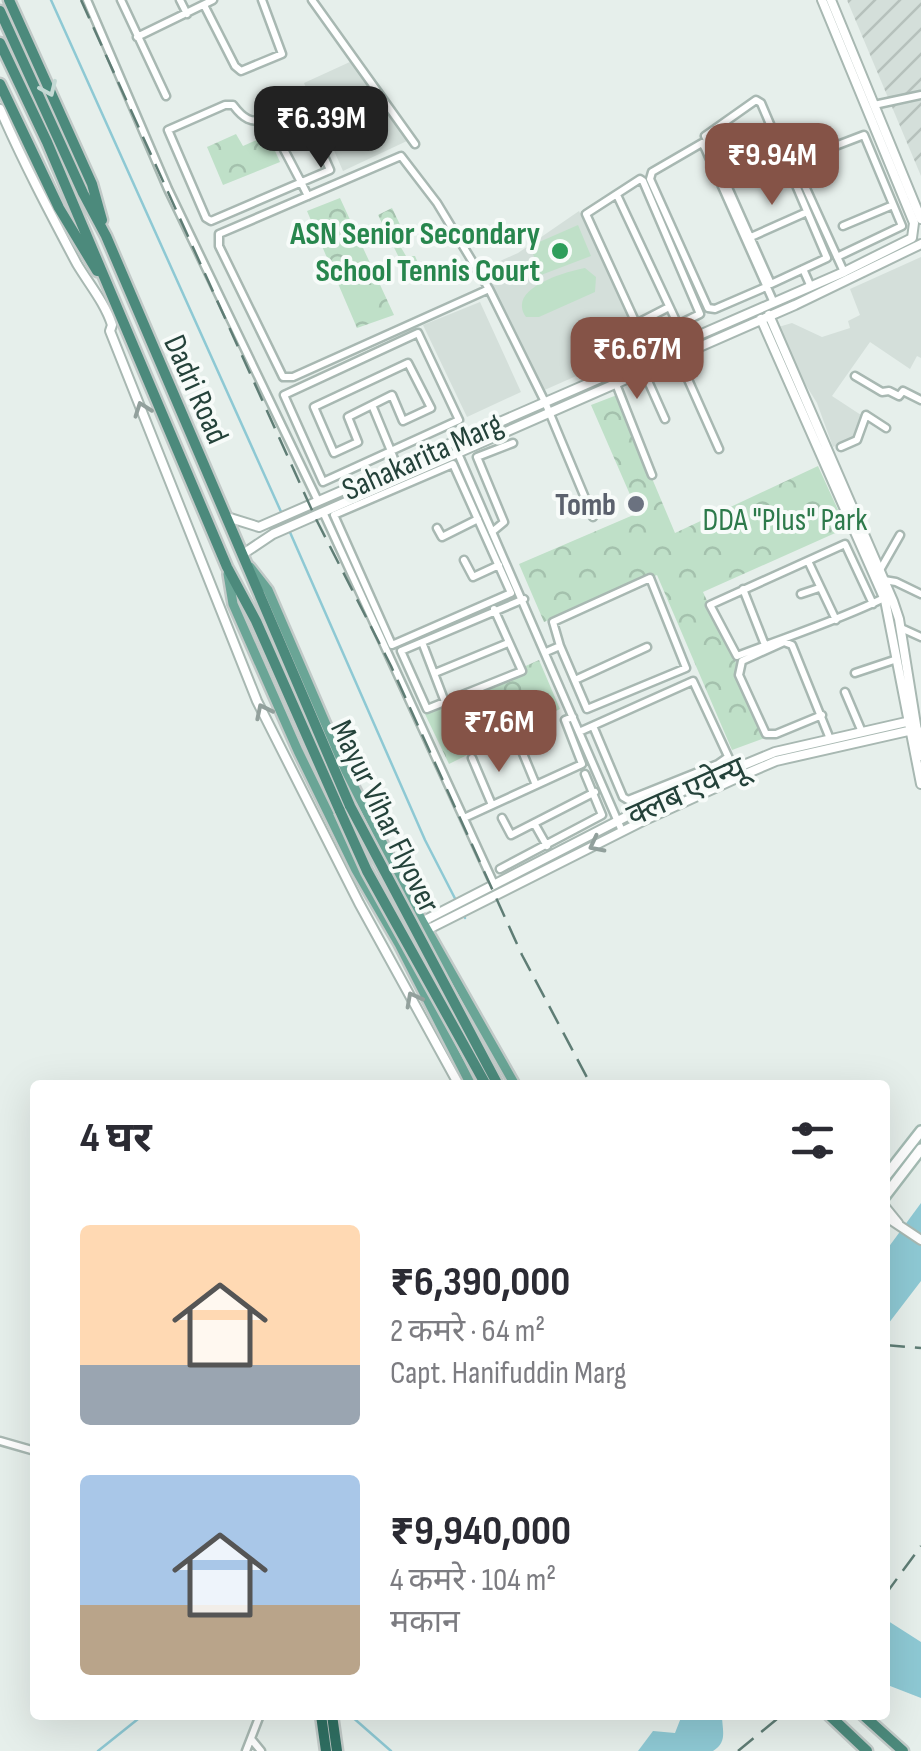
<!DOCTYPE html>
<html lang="hi">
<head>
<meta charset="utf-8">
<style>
	:root { --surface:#fff; --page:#f7f7f7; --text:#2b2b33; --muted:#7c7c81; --accent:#855347 }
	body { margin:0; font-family:"Sofia Sans Condensed","Noto Sans Devanagari",sans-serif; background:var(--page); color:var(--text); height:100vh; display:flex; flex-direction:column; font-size:38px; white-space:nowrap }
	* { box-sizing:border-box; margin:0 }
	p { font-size:32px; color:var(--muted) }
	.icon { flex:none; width:55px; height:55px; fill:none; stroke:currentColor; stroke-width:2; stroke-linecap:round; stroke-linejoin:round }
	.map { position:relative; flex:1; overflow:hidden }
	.drawer { position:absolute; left:30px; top:1080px; width:860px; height:640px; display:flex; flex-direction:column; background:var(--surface); border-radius:10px; box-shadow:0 10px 40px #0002 }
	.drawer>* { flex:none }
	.price { position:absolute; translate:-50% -85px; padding:0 22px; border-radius:20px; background:var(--accent); color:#fff; font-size:32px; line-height:65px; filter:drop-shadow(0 2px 5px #0008) }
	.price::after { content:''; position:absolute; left:50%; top:60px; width:30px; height:22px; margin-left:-15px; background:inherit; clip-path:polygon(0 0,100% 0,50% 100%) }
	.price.active { background:#222; color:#fff }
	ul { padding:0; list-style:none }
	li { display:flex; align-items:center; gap:30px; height:250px; padding:0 50px }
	li span { display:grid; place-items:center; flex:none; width:280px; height:200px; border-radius:10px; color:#555 }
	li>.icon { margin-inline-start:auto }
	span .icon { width:120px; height:120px; fill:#fffc; stroke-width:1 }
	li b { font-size:42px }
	h2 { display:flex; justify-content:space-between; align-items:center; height:120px; padding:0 50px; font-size:42px }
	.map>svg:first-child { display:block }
	.built { fill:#d4dfda }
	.industrial { fill:url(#industrial-furrows) }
	.green { fill:#bfe0c8 }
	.park { fill:url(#park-crowns) }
	.water { fill:#8ec9d4 }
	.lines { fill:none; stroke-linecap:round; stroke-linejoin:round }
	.stream { stroke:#8ec9d4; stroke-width:2.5 }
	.minor-casing { stroke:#a8b8b2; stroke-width:11 }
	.tertiary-casing { stroke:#a8b8b2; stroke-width:12 }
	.secondary-casing { stroke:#a4bbb3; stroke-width:14 }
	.primary-casing { stroke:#c2cac8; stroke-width:14 }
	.trunk-casing { stroke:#c2cac8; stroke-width:15 }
	.motorway-casing { stroke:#c2cac8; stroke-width:15 }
	.minor { stroke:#fff; stroke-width:6 }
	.tertiary { stroke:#fff; stroke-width:8 }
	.secondary { stroke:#fff; stroke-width:9 }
	.primary { stroke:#6aa596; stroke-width:9 }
	.trunk { stroke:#4c8a7c; stroke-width:10 }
	.motorway { stroke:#2f6f62; stroke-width:10 }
	.rail { stroke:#5f7d75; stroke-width:2.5; stroke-dasharray:20 10; stroke-linecap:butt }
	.trunk-bridge-casing { stroke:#c2cac8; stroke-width:15; stroke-linecap:butt }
	.trunk-bridge { stroke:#4c8a7c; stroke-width:10 }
	.oneway { stroke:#c4d9d4 }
	.oneway2 { stroke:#92a09c }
	.leisure-dot { fill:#2e9e5b; stroke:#f7fbf9; stroke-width:4 }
	.worship-dot { fill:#6b7280; stroke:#f7fbf9; stroke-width:4 }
	.labels { text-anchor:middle; stroke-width:8; stroke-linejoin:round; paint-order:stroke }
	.leisure-label { font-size:32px; font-weight:bold; fill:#27864d; stroke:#f7fbf9; text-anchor:end }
	.street-label { font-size:32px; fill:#24423a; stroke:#f7fbf9 }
	.worship-label { font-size:32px; font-weight:bold; fill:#5b616d; stroke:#f7fbf9; text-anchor:end }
	.park-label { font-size:32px; fill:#2d7a4b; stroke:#f7fbf9 }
</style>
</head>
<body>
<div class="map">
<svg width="921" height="1751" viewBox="0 0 921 1751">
	<defs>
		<pattern id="industrial-furrows" width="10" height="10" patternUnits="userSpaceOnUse" patternTransform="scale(2.5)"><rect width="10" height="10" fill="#d4dfda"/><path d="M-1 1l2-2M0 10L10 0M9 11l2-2" fill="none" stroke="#b6c1bc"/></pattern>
		<pattern id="park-crowns" width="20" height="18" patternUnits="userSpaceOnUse" patternTransform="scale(2.5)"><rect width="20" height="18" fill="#bfe0c8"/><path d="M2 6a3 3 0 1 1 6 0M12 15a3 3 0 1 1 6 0" fill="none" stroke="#a4c1ad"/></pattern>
	</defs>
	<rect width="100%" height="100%" fill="#e6efeb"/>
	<path class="built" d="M352,61l57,79 -66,31 -39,-88z
		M579,211l63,136 -102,45 -60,-122 38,-17z
		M921,257v101l-4,-2 -7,13 -40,-27 -38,54 29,19 -9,24 -19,8 -16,-44 -31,-50 -11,-25 17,-5 30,14 28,-9 -2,-7 12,-6 -10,-26z
		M480,302l41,90 -54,25 -44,-92z"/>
	<path class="industrial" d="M847,0h74v176z"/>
	<path class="green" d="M578,225l13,31 -50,19 -11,-29z
		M585,268l11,9 -1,15 -56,25h-13c-20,-28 38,-45 59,-49z"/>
	<path class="park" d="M236,134l7,12 25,-11 12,27 -57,23 -16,-38z
		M340,198l54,117 -37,13 -50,-117z
		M392,208l14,29 -7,7 7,12h9l9,21 -9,7 -4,-2 -33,-67z
		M617,395l58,138 143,-67 26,57 -2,7 -139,62 67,144 -38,14 -75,-175 -113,47 -25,-58 119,-51 -47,-108z
		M539,660l21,49 -111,55 -25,-52z"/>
	<path class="water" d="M921,1203v78l-36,47v-76z
		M885,1619l36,23v56l-36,-14z
		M682,1715h40c0,15 6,27 -9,36h-75l15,-20 22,2z"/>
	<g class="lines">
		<path class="stream" d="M51,0l231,514
			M289,530l136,310 40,78
			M350,1715l41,36
			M98,1751l45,-36"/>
		<defs>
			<path id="minor" d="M87,0l81,189 150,312
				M121,0l45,96
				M180,0l7,14
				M312,0l103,144
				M204,5l31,61 6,5 41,-17 -20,-54
				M137,37l76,-37
				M756,100l5,3 66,155 -56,26 -66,-148z
				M874,105l47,-10
				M267,117l32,-18 31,71 -119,51 -5,-3 -38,-88 57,-25h8c9,12 19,21 34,12l35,67 6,12
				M401,156l36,47 52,86 -196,88h-10l-64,-131v-12z
				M725,177l57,-25
				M617,195l61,130
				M843,226l50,-21
				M751,237l56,-25
				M837,257l65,-31 -38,-91 -34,13 -10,-14 -31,14v3l55,121
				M803,269l8,18
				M766,287l-51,22 -7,-1 -58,-129 2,-7 50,-29 3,5 69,155
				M489,289l56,113 48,115
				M636,324l33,-17
				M644,341l56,-27 -57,-133 -3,-2 -54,35 65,142
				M678,357l41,92
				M408,363l23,45 -28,13 -11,-26 -44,22 10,25 -24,11 -20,-46z
				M644,372l21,47
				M855,376l27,16 7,-1 10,5 4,-5 18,9
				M616,384l36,91
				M372,405l19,46 68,-31 -41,-87 -134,62 39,87 68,-31 6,16
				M453,442l169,389
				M841,447l16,-7 9,-25 20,13
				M453,464l58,129 -119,52 -58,-130z
				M323,512l171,372
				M437,528l5,9 36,-18
				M492,532l12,-10 -27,-65 36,-14
				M464,560l9,17 26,-12
				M808,561l28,59
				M880,570l20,-35
				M884,580l12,2 25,12
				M743,589l22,56
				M801,594l18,-6
				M873,604l-28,-60 -135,61 27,51c49,-19 100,-35 147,-58
				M494,609l28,62 -95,38 -26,-58 123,-52
				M901,628l20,9
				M422,642l23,60
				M546,652l14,-6 -7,-24 97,-44 36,90 -99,41 -27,-63
				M435,673l73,-30
				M855,673l42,-14
				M575,680l72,-33
				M845,692l17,40
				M822,715l-46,19h-10l-27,-59 3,-14 42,-19 8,3 38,94
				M593,726l30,71 5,3 90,-36 10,-7
				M579,732l114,-51 41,88
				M517,739l19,46
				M472,758l20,47
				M464,818l118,-54 -17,-44 8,-3
				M502,818l9,17 84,-43
				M534,823l13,23
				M500,869l102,-54 -17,-41
				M0,1441l35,10
				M252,1740l9,11
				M246,1751l14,-36"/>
			<path id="tertiary" d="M831,0l90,219
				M0,109c23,53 50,104 77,155 12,20 28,39 35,61l-2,6 147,370 102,202 100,182
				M769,315l124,286 6,18 22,137
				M761,319l124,281 36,184
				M227,517l32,10 585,-255 68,-34 2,-15 -92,-223
				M243,554l30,-20 522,-229 126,-61
				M398,934l245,-126 91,-39 41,-17 140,-32
				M401,943l246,-124 94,-43 35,-15 141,-32
				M885,1207l13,16
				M885,1216l36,24"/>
			<path id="secondary" d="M885,1177l36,-46
				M885,1196l36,-47"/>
			<path id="primary" d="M250,567l18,23 78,181 76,150 93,164
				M228,574l5,30 65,147 58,119 43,74 72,141"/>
			<path id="trunk" d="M9,0l83,184 10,36
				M0,11l83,182 23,43 244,570
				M0,43l47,99 180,425 29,54 84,190
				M0,84l59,124 38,63
				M829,1715l38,36
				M863,1715l40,36"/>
			<path id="motorway" d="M321,1715l5,36
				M332,1715l5,36"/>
		</defs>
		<use href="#minor" class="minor-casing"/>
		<use href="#tertiary" class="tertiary-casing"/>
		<use href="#secondary" class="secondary-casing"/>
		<use href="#primary" class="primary-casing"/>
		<use href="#trunk" class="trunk-casing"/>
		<use href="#motorway" class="motorway-casing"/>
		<use href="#minor" class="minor"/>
		<use href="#tertiary" class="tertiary"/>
		<use href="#secondary" class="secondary"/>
		<use href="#primary" class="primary"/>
		<use href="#trunk" class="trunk"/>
		<use href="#motorway" class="motorway"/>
		<path class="rail" d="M81,0l235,519 75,147 131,289 69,130
			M885,1345l36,3
			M885,1595l36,-49
			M738,1751l44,-36"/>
		<defs>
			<path id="trunk-bridge" d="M350,806l148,279
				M340,811l27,60 119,214"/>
		</defs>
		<use href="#trunk-bridge" class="trunk-bridge-casing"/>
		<use href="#trunk-bridge" class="trunk-bridge"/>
	</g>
	<defs><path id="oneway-chevron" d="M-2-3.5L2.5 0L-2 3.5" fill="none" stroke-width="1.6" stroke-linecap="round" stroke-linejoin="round" transform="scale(2.5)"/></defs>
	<use class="oneway" href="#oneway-chevron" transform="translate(49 89) rotate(66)"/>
	<g class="oneway2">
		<use href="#oneway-chevron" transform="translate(142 409) rotate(-110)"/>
		<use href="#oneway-chevron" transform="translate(263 711) rotate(-116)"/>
		<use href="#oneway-chevron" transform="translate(596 845) rotate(153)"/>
		<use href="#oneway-chevron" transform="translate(413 999) rotate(-118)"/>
	</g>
	<circle class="leisure-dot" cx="560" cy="251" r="10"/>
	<circle class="worship-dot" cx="636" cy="504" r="10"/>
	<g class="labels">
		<g class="leisure-label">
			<text x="540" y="244">ASN Senior Secondary<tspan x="540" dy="37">School Tennis Court</tspan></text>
		</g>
		<g class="street-label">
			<text transform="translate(197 389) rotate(66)" y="11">Dadri Road</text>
			<text transform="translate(422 456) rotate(-24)" y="11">Sahakarita Marg</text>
			<text transform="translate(686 791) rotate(-24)" y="11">क्लब एवेन्यू</text>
			<text transform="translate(386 816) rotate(64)" y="11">Mayur Vihar Flyover</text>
		</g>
		<g class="worship-label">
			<text x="616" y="515">Tomb</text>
		</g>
		<g class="park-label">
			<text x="785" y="530">DDA "Plus" Park</text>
		</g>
	</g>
</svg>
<b class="price active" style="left:321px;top:171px">₹6.39M</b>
<b class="price" style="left:772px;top:208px">₹9.94M</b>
<b class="price" style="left:637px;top:402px">₹6.67M</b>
<b class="price" style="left:499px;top:775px">₹7.6M</b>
<section class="drawer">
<h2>4 घर<svg class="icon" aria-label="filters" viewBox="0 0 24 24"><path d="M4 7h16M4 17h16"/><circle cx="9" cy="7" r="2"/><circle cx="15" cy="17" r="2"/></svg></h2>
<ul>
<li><span style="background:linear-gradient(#ffd9b3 70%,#9aa5b1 0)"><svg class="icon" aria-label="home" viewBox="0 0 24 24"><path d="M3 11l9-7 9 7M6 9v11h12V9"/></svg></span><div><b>₹6,390,000</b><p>2 कमरे · 64 m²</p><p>Capt. Hanifuddin Marg</p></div></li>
<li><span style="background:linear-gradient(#a9c7e8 65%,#b9a48a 0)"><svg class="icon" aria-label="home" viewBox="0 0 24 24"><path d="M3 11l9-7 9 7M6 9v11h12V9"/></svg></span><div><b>₹9,940,000</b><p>4 कमरे · 104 m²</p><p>मकान</p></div></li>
</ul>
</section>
</div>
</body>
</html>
